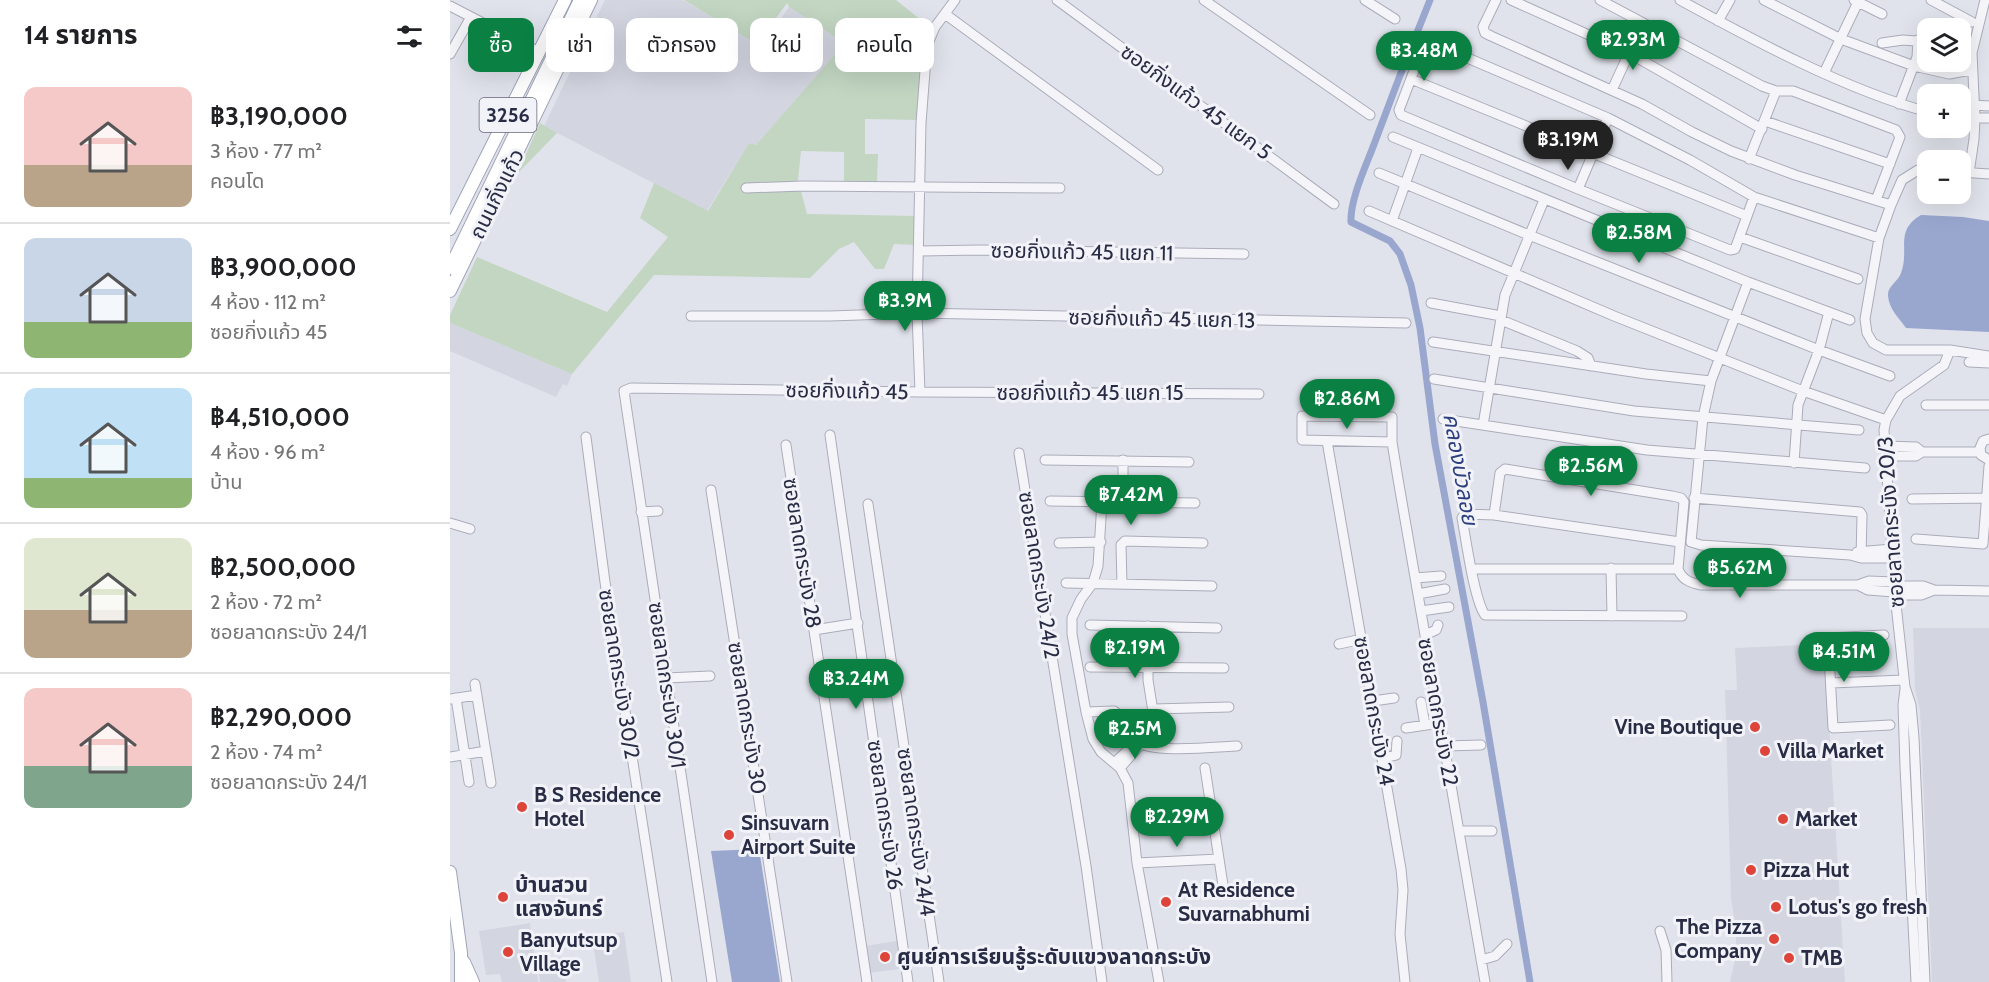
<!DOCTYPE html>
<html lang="th">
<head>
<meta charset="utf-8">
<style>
	:root { --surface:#fff; --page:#f6f6f6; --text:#202124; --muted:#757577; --line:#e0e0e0; --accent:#0b8043 }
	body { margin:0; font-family:Cabin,"Noto Sans Thai",sans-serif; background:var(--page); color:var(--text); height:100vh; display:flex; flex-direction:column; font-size:22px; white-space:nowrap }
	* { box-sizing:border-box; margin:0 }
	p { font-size:20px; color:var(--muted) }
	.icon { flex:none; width:33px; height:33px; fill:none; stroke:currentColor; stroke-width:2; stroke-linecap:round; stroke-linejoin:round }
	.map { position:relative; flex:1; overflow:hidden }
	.sheet { display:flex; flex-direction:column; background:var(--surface); width:450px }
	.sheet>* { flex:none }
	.top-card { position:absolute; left:18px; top:18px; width:570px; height:54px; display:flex; gap:12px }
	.controls { position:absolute; left:1467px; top:18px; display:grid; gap:12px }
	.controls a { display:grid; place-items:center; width:54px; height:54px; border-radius:12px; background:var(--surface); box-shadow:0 6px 24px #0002; font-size:30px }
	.price { position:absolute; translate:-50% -51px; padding:0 14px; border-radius:21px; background:var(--accent); color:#fff; font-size:20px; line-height:39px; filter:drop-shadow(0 2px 3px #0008) }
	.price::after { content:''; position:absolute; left:50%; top:36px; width:18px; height:14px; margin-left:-9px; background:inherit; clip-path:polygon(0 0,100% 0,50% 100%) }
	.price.active { background:#222; color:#fff }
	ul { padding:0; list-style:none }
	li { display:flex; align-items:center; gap:18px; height:150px; padding:0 24px }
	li+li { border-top:2px solid var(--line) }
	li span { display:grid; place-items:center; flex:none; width:168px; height:120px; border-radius:12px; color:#555 }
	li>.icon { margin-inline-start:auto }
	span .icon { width:72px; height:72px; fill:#fffc; stroke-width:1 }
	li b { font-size:26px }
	h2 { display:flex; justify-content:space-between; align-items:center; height:72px; padding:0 24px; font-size:26px }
	.pill { padding:0 21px; border-radius:12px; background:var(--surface); box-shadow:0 6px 24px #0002; font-size:21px; line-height:54px }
	.pill.active { background:var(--accent); color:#fff }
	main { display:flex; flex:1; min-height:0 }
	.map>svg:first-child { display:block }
	.built { fill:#d3d5e1 }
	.green { fill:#c2d6c2 }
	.water { fill:#99a7cf }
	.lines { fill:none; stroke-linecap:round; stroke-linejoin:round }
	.canal { stroke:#99a7cf; stroke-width:7 }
	.minor-casing { stroke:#aaacba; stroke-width:11 }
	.major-casing { stroke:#9fa4b9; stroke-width:14 }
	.minor { stroke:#f5f5f9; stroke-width:9 }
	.major { stroke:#fff; stroke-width:12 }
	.poi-dot { fill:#dd453a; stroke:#f2f3f8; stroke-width:2 }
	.labels { text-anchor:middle; stroke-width:6; stroke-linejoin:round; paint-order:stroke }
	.shield { fill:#f2f3f8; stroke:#65687b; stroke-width:1.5 }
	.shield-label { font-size:20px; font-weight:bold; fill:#282c45 }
	.street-label { font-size:21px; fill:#282c45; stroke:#f2f3f8 }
	.poi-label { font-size:21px; font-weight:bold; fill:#282c45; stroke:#f2f3f8; text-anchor:start }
	.water-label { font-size:22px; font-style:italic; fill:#2d3f7e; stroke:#f2f3f8 }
</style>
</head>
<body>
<main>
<section class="sheet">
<h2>14 รายการ<svg class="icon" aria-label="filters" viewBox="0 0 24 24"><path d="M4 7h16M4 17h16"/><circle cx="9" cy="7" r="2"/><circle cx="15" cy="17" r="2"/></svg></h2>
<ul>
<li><span style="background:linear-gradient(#f6c9c9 65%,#b9a48a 0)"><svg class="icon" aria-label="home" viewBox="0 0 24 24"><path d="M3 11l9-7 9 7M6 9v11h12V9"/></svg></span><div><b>฿3,190,000</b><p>3 ห้อง · 77 m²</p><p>คอนโด</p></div></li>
<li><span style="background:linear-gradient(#c9d6e8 70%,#8fb573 0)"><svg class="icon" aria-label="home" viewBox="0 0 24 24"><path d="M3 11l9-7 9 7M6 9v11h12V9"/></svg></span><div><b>฿3,900,000</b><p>4 ห้อง · 112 m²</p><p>ซอยกิ่งแก้ว 45</p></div></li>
<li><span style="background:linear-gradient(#bfe0f5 75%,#8fb573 0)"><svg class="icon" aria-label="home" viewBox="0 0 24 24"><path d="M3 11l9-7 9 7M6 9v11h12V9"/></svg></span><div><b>฿4,510,000</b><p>4 ห้อง · 96 m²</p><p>บ้าน</p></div></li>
<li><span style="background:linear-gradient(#dfe7d0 60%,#b9a48a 0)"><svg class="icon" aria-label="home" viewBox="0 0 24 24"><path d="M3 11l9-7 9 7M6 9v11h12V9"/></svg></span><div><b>฿2,500,000</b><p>2 ห้อง · 72 m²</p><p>ซอยลาดกระบัง 24/1</p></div></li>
<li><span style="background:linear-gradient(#f6c9c9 65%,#7fa58c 0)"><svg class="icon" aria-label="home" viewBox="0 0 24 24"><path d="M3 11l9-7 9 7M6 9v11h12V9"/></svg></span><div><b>฿2,290,000</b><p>2 ห้อง · 74 m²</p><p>ซอยลาดกระบัง 24/1</p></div></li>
</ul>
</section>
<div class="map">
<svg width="1539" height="982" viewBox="0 0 1539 982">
	<rect width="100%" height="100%" fill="#e1e3ec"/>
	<path class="built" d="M155,0h78l79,46 27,-39 57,35 -90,103 -7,-2 -42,68 -163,-85z
		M0,323l122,51 -5,12 -4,-2 -7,13 -106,-46z
		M1463,628h76v354h-57l-12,-272 -5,-20z
		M1374,644l21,338h-115l6,-26v-27l-5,-30 -6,-209h12l-2,-42z
		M80,923l8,59h-36l-2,-8 -14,1 -7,-44z
		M174,932l7,50h-32l-7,-46z
		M452,940l4,28 -37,5 -4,-27z
		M112,957l4,25h-26l-3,-22z"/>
	<path class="green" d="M234,0h212l30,24 -7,96 -54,-1v35h13l-1,31 -33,-1v-32l-43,-1 -3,29 9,34 111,2 -1,29 -23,-1 -10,25h-9l-21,-27 -15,7 -29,29 -156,-3 -82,99 -122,-51v-8l27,-58 130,55 61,-75 -28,-19 14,-35 54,28 41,-68 7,2 89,-102 -56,-36 -2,-4 -30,41z
		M90,123l17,10 -40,41z"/>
	<path class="water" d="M1471,215l42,2 26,4v111l-83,-4c-7,-10 -17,-19 -18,-32 -1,-10 10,-14 13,-23 9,-24 -7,-42 20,-58z
		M309,849l21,133h-48l-21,-131z"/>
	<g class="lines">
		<path class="canal" d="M980,0c-20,49 -39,98 -57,147 -8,21 -23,53 -22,75l39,19 10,13 11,31 9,43 15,116 48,258 47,280"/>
		<defs>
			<path id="minor" d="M607,0l277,204
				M754,0l166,115
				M915,0l30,19
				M1046,0l-13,27 2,6 6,3 151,68 50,28 39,19 64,24 96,30
				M1061,0l118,53 133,76
				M1150,0l162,86 14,5h17l103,39 4,7 -24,63
				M1230,0c75,41 166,90 248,112
				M1314,0l77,39 73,27 35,8 22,-4
				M1404,0l28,14
				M1481,0l41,22
				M0,6l89,46
				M495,14l213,156
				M1268,21l12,-21
				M1432,43l21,-3 25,2
				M0,54l21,-37
				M1374,73l35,-73
				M961,79l336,137
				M1162,90l17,-37 17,-28
				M1449,104l18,-47 1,-17
				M1524,105l15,1
				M1525,118h14
				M1315,121l125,43
				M943,137l355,145 102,38
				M1299,159l27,-68
				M1478,170h-10l-16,10 -11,25 -12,33 -14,81 2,14 6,10 13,7h64l39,6
				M1510,172l29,2
				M929,173l150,62 290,115 71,26
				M1519,173l5,-34 1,-21 -3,-65 13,-53
				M296,188l57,-2 257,2
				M1128,189l30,-71
				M1304,197l-19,52 -5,1 -152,-61 -177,-74 -2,-5 26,-68h5l178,76 82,42 64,37 125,41
				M919,211l245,105 189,75 83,29
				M942,221l26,-73
				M1290,237l118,42
				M470,251l60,-1 264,4
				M1298,282l-37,99 -8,36 -12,125 10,3 149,10 11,3h32
				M981,303l70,13
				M241,316h139l87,-3 489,10
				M1051,320l76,31 11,7 3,8
				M983,342l213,32 65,7
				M1519,362l20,1
				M984,379l200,32 225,19
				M470,392l339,2
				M1476,405h63
				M993,419l204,31 218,18
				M1033,425l22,-130 39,-95
				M380,435l78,547
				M136,437l19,145 62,400
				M1539,439l-6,2 -3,7 1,7 8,5
				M877,441l74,428 2,21 -3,44 5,48
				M942,442l-90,-2v-24l90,1v25l6,37 87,503
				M336,445l81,537
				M1435,446l31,1 6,5
				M569,453l67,413 16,116
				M1436,456h30l6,-4h58
				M595,460l144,2
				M1344,463l4,-58 21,-55 10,-38
				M261,490l76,492
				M1244,498l166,14 2,3 -1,43
				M1462,499l77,-1
				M600,501l145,2
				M652,502l-4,64 -5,17 -12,16 -9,19v16l14,78 7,27 8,13 19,16 8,15 9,80 22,119
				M673,502v-42
				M418,504l71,478
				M191,512l17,-1
				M1044,515l6,-42 5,-4 167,27 9,2 3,4 -6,67c4,11 13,14 23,16h157l11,-4 25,1
				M0,523l20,6
				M1466,539l67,5 6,-78
				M1230,542l-186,-27 -29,-1 -3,4c4,21 12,82 23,97l197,1
				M609,543l42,-1
				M1407,552l35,-3
				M1161,568l1,48
				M1022,569h206
				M965,578l26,-2
				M616,583l146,3
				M672,584l-1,-39 4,-4 78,2
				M1408,585l10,5 27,2
				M1444,586h29l11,4 55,1
				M968,594l27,-5
				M1445,595h26l13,-5
				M971,611l28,-4
				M640,625l127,3
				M364,630l44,-7
				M975,635l11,-5 2,-5
				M1434,635l-56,3 5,90 57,-3
				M889,644l23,-5
				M640,667l134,1
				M216,678l44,-2
				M1381,683l73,-3
				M25,684l16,99
				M1455,689l-2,16 2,62 11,215
				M6,698l13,84
				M0,699l27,-4
				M923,701l21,-3
				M971,702l4,23
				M704,709l75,-2
				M636,712l28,-1 32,24
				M956,728l34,-5
				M686,741c15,13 79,6 101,5
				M994,746l37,-1
				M0,757l36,-6
				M932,758l14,-3 1,-14
				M664,763l25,-23
				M670,768l21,-24 10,-16 3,-10 -6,-38v-54
				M755,768l18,117
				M1009,831h33
				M687,863l82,-4
				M1210,931l6,19 1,32
				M1031,960l14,-4 12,-12
				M262,982l-88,-591 7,-3 289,4 -3,-79 4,-190 5,-65 3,-17 6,-14 20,-27
				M1475,982l-11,-244 -3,-33 -6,-18 -10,-92 -11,-165 2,-10 14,-24 44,-31 6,-15"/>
			<path id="major" d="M0,229l115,-229
				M0,268l130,-268
				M0,291l141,-291
				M0,872l11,81v29
				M14,962l9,20"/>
		</defs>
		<use href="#minor" class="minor-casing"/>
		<use href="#major" class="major-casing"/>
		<use href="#minor" class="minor"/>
		<use href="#major" class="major"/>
	</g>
	<g class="poi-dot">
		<circle cx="1305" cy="727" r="6"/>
		<circle cx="1315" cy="751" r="6"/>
		<circle cx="72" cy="807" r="6"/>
		<circle cx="1333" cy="819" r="6"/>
		<circle cx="279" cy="835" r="6"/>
		<circle cx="1301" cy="870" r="6"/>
		<circle cx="53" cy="897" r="6"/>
		<circle cx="716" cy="902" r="6"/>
		<circle cx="1326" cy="907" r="6"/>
		<circle cx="1324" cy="939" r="6"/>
		<circle cx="58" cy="952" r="6"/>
		<circle cx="435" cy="957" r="6"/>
		<circle cx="1339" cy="958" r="6"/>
	</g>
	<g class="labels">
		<rect class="shield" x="29.5" y="98" width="57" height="34" rx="4.5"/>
		<g class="shield-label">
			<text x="58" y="122">3256</text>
		</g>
		<g class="street-label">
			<text transform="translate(746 102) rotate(36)" y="7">ซอยกิ่งแก้ว 45 แยก 5</text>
			<text transform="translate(47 194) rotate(-64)" y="7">ถนนกิ่งแก้ว</text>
			<text transform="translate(632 252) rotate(1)" y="7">ซอยกิ่งแก้ว 45 แยก 11</text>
			<text transform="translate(712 319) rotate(1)" y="7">ซอยกิ่งแก้ว 45 แยก 13</text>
			<text transform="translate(397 391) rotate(1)" y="7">ซอยกิ่งแก้ว 45</text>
			<text x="640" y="400">ซอยกิ่งแก้ว 45 แยก 15</text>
			<text transform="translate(1441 522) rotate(-94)" y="7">ซอยลาดกระบัง 20/3</text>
			<text transform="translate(352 553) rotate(81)" y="7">ซอยลาดกระบัง 28</text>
			<text transform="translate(589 575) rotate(81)" y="7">ซอยลาดกระบัง 24/2</text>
			<text transform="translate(169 674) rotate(81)" y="7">ซอยลาดกระบัง 30/2</text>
			<text transform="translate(217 685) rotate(82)" y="7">ซอยลาดกระบัง 30/1</text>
			<text transform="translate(924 711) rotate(80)" y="7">ซอยลาดกระบัง 24</text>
			<text transform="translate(988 712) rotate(80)" y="7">ซอยลาดกระบัง 22</text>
			<text transform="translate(297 718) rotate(81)" y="7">ซอยลาดกระบัง 30</text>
			<text transform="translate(435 815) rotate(82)" y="7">ซอยลาดกระบัง 26</text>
			<text transform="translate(466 832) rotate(82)" y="7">ซอยลาดกระบัง 24/4</text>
		</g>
		<g class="poi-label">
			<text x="1293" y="734" text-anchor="end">Vine Boutique</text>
			<text x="1327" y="758">Villa Market</text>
			<text x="84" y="802">B S Residence<tspan x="84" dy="24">Hotel</tspan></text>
			<text x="1345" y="826">Market</text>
			<text x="291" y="830">Sinsuvarn<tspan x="291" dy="24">Airport Suite</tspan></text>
			<text x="1313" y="877">Pizza Hut</text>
			<text x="65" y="892">บ้านสวน<tspan x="65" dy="24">แสงจันทร์</tspan></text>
			<text x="728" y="897">At Residence<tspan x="728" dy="24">Suvarnabhumi</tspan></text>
			<text x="1338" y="914">Lotus's go fresh</text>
			<text x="1312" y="934" text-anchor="end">The Pizza<tspan x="1312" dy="24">Company</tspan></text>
			<text x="70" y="947">Banyutsup<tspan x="70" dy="24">Village</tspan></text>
			<text x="447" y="964">ศูนย์การเรียนรู้ระดับแขวงลาดกระบัง</text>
			<text x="1351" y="965">TMB</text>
		</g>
		<g class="water-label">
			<text transform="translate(1011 469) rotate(80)" y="8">คลองบัวลอย</text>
		</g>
	</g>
</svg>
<div class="controls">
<a><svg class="icon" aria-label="layers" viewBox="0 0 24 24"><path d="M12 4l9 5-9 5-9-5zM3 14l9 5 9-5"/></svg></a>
<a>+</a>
<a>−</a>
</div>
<b class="price" style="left:1183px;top:71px">฿2.93M</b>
<b class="price" style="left:974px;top:82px">฿3.48M</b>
<b class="price active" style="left:1118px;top:171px">฿3.19M</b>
<b class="price" style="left:1189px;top:264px">฿2.58M</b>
<b class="price" style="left:455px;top:332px">฿3.9M</b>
<b class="price" style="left:897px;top:430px">฿2.86M</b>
<b class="price" style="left:1141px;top:497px">฿2.56M</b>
<b class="price" style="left:681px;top:526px">฿7.42M</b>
<b class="price" style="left:1290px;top:599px">฿5.62M</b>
<b class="price" style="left:685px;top:679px">฿2.19M</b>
<b class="price" style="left:1394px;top:683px">฿4.51M</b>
<b class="price" style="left:406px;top:710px">฿3.24M</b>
<b class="price" style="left:685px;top:760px">฿2.5M</b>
<b class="price" style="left:727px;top:848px">฿2.29M</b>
<div class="top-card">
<a class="pill active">ซื้อ</a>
<a class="pill">เช่า</a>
<a class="pill">ตัวกรอง</a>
<a class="pill">ใหม่</a>
<a class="pill">คอนโด</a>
</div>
</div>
</main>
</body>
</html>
